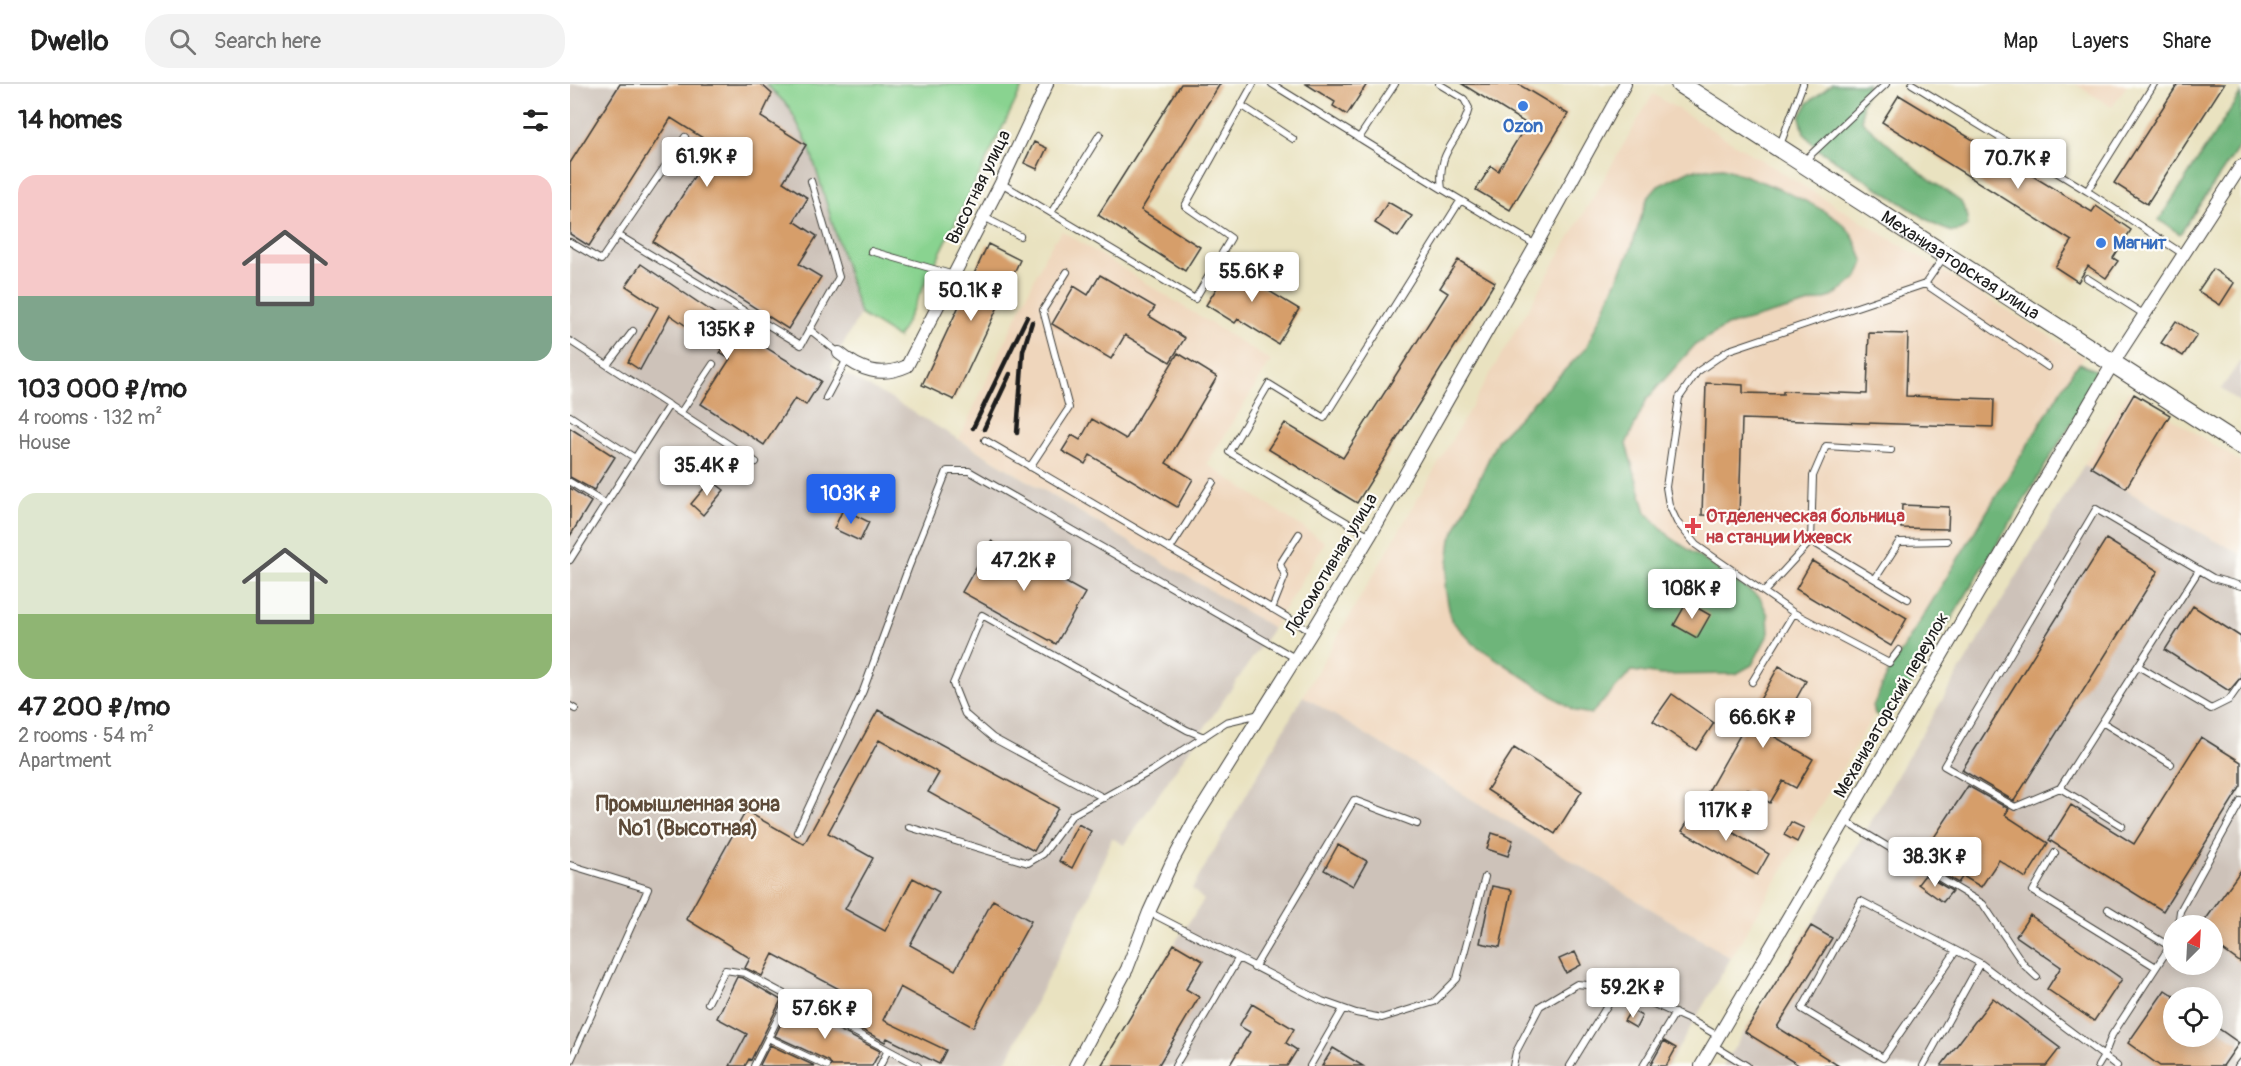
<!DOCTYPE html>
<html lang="en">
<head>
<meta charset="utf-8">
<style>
	:root { --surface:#fff; --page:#f2f2f2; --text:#222; --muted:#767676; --line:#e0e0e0; --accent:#2563eb }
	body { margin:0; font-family:Pangolin,sans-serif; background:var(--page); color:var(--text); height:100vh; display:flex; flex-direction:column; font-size:22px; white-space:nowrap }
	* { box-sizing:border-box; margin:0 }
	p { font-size:20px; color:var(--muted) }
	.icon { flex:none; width:33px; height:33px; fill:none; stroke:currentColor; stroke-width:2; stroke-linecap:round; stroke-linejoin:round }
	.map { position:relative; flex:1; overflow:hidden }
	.sheet { display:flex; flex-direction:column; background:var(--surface); width:570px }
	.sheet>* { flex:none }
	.needle { width:39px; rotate:24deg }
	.buttons { position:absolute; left:1593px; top:831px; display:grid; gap:12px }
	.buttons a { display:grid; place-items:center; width:60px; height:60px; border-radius:50%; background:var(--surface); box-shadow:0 3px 15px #0003; font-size:30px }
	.price { position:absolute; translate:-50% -51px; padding:0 14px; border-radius:6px; background:#fff; color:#222; font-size:20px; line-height:39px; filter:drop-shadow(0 2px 3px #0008) }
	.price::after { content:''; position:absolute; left:50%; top:36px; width:18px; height:14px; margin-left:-9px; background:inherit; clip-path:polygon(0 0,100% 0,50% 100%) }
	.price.active { background:var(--accent); color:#fff }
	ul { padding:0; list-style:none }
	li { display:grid; align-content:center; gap:12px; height:318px; padding:0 18px }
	li span { display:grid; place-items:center; height:186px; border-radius:18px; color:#555 }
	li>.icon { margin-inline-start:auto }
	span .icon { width:108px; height:108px; fill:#fffc; stroke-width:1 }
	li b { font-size:26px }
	h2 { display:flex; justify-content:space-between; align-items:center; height:72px; padding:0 18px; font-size:26px }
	header { display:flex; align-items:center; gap:36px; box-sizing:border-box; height:84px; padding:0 30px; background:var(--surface); border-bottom:2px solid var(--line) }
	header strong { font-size:28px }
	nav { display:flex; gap:33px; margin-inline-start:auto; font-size:21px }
	.search { width:420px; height:54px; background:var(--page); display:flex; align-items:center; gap:15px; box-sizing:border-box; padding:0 21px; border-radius:24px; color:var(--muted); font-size:22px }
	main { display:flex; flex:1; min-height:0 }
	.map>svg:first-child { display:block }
	.built { fill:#efd6bc }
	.industrial { fill:#cdc2b9; fill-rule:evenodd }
	.green { fill:#89d390; stroke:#527856; stroke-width:1.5 }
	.forest { fill:#6eb57a; stroke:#45684b; stroke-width:1.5 }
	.building { fill:#d69e6b }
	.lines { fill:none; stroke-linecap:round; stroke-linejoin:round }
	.lane-casing { stroke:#3b3a35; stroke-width:8 }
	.street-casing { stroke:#3b3a35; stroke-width:14 }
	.secondary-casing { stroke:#3b3a35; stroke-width:20 }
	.lane { stroke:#fff; stroke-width:6 }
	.street { stroke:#fff; stroke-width:12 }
	.secondary { stroke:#fff; stroke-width:18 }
	.rail { stroke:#1c1c1c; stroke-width:4.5 }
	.shop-dot { fill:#3f7fe0; stroke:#fdfcf7; stroke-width:2 }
	.health-dot { fill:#e0444e; stroke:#fdfcf7; stroke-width:2 }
	.labels { text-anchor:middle; stroke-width:4.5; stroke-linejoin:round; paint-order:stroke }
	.shop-label { font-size:18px; font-weight:bold; fill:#366cbe; stroke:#fdfcf7 }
	.street-label { font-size:18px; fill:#1c1c1c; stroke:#fdfcf7 }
	.health-label { font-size:18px; font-weight:bold; fill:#be3a42; stroke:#fdfcf7; text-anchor:start }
	.quarter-label { font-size:21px; font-weight:bold; fill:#5d4a38; stroke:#fdfcf7 }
</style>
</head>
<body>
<header>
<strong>Dwello</strong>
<div class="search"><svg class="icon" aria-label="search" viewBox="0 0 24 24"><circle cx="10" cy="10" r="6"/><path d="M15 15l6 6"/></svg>Search here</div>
<nav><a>Map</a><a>Layers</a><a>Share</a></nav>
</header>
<main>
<section class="sheet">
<h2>14 homes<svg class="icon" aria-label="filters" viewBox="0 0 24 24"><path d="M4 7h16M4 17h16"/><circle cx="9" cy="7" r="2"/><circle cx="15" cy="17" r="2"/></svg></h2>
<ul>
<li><span style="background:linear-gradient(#f6c9c9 65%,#7fa58c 0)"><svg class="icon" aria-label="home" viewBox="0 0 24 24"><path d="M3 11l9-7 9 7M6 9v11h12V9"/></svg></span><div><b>103 000 ₽/mo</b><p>4 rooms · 132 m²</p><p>House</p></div></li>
<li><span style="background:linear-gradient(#dfe7d0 65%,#8fb573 0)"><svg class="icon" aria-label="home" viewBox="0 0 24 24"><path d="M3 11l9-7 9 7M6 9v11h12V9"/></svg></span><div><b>47 200 ₽/mo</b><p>2 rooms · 54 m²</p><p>Apartment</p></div></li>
</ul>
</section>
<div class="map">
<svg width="1671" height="982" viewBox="0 0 1671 982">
	<rect width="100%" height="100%" fill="#fdfcf7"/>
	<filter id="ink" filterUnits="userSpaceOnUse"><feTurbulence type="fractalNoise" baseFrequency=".0167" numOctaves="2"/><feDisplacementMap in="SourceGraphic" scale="12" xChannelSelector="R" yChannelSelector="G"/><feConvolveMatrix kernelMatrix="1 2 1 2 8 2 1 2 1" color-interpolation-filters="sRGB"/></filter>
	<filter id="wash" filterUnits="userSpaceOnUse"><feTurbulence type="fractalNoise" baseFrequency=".008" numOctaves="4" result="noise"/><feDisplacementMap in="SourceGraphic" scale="24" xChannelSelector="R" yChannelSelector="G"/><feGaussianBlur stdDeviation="1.35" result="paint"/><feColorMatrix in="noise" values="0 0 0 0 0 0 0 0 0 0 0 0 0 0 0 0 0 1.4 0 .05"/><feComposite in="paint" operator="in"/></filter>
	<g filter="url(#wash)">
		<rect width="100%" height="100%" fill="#e9e2c0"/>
		<path class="built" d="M1505,0h53l-16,23z
			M1083,10l431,263 -353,601 -428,-262z
			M492,147l209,130 -64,103 118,78 -52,86 -314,-189 90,-191z
			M1559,307l112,71v92l-65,-34 -92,-55z"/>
		<path class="industrial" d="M0,0h196l23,23 20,39 51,168 -29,53 57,30 385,231 -149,217 -12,-7 -22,55 -86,173h-434z
			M1671,276v43l-20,-14z
			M1514,381l92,55 65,34v512h-518l93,-149 93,-162zM1604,842h38v38h-38zM1604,914h38v38h-38z
			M733,612l428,262 -63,108h-567l73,-122 30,-44 -12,-11z"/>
		<path class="green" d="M196,0h258l-126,254 -38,-24 -51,-168 -20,-39z"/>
		<path class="forest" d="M1262,0h36l-6,20v17l59,52 40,29 7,15 -1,9 -7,5 -8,1 -15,-6 -121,-78 -12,-15 -4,-16 8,-14z
			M1671,9v51l-61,90 -21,-14z
			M1153,84c31,10 109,39 127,64 6,8 9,20 14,30l-6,15 -26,20 -105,29 -32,19 -48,54 -21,45 20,68 24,25 90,61 8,17 1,18 -17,32 -16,9 -75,1 -29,-4 -41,43 -16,-3 -101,-67 -23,-24 -6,-33 6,-48 47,-100 88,-91 45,-99 16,-50 11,-13 32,-16z
			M1510,279l15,7 4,8 -198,323 -19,16 -7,-3 -2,-8 14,-31 187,-306z"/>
		<g id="blocks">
			<path class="building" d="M50,0h141l11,10 -11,23 45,28 -23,37 25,16 -14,23 23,15 -18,28 22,13 -33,52 -135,-87 61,-97 -43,-27 -82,128 -19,-12v-71z
				M611,0h39l-79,126 59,37 -15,24 -87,-56z
				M736,0h61l-20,31 -14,-9 2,-4z
				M892,0h56l50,30 -58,96 -34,-20 15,-24 7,5 29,-47z
				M1608,0h46l-77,120 -33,-21z
				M1329,11l193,117 4,-6 35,24 -18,28 5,3 -12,17 -18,-12 -10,16 -23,-15 17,-26 -190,-119z
				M464,58l13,6 -10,21 -13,-6z
				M818,118l24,14 -14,21 -23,-14z
				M418,160l32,16 -66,140 -32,-15z
				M665,175l29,18 -5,8 40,24 -21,35 -40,-25 -3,4 -29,-18z
				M888,176l37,22 -138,221 -89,-54 17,-26 58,35 105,-165 -8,-5z
				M71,180l79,53 -1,2 102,62 -15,24 -11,-7 -31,47 -63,-41 29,-45 -10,-6 2,-3 -52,-35 -30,55 -12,-8 30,-55 -32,-21z
				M1643,185l21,14 -14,22 -22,-14z
				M530,191l55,32 -6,9 36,22 -15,24 -45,-27 -14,24 -59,-35 22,-38 14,9z
				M1606,237l21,14 -14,21 -22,-13z
				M1299,249l39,1 -2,62 88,3 -1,28 -251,-8 -3,97 -37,-1 4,-132 37,2v8l40,1v-3l84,3z
				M608,269l39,24 -51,86 27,16 -16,28 -87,-52 -5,9 -23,-13 10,-16 8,5 12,-21 34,20z
				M1564,310l36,21 -44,73 -35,-21z
				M0,344l45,29 -21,33 -24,-13z
				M141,396l13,10 -21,25 -12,-11z
				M0,404l21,14 -21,34z
				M1332,421l47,2 -1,22 -47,-1z
				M273,425l26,13 -9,19 -26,-12z
				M1536,455l52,32 -144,230 -52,-31z
				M421,457l94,52 -29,51 -94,-52z
				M1242,477l95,57 -16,28 -95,-57z
				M1117,518l23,13 -13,23 -23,-13z
				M1623,522l48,31v40l-12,14 -64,-41z
				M1209,582l27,15 -31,56 38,22 -17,29 -13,-7 -13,22 -23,-14 -13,22 -29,-14z
				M1102,610l42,29 -18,27 -43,-29z
				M308,626l180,98 -24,43 -106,-59 11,-19 -60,-33 -51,93 45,25 -28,51 40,22 28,-53 26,14 -29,53 45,25 38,-70 38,21 -58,106 -73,-40 -17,33 63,30 -7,14 -52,-26 -2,4 -34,-18 11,-23 -89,-47 -11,22 -17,-8 5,-10 -64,-39 60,-108 58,33z
				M1631,653l40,25v24l-78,125 -114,-71 22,-35 63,39z
				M944,664l68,43 -27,43 -68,-44z
				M1398,702l41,23 -4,6 43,28 -22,35 -27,-18 -18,27 -18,-11 -5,7 -27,-16 6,-8 -12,-8z
				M1125,726l74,44 -12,21 -75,-44z
				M1221,738l13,6 -7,14 -13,-7z
				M508,740l13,7 -19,37 -13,-7z
				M922,749l21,7 -5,16 -21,-7z
				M768,761l29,16 -14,25 -29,-16z
				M1671,786v93l-29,-21v-16h-11z
				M1355,791l27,16 -9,11 -25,-18z
				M922,802l20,4 -12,57 -20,-4z
				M1460,831l92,64 -28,42 -47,-32 14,-22 -45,-31z
				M1241,842l21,12 -55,89 62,39h-39l-55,-34z
				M604,860l29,17 -17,28 13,8 -41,69h-57z
				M1005,868l6,13 -15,8 -7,-14z
				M167,893l6,1 38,22 -30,60 -2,-1 -4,7h-15l17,-32 -30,-16z
				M1595,906l9,6v40h38v-12l27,19 -16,23h-63l-32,-23z
				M1423,914l67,50 -14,18h-105z
				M682,920l42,25 -8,14 11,7 -10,16h-58l21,-34 -11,-6z
				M220,921l90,46 -8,15h-40l-3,-5 -54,-25z
				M1061,926l11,6 -6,12 -12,-7z
				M1094,957l12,7 -10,18h-16z
				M200,961l45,21h-52l-3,-1z
				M763,964l30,18h-41z"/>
		</g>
	</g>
	<g filter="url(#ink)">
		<use href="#blocks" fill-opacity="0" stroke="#3b3a35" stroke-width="1.5"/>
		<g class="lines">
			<defs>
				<path id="lane" d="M702,0l170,105
					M869,0l25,15 5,9c-8,34 -33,40 -27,81l94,56
					M1342,0l175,107 96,63
					M671,21l52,34
					M789,54l36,-54
					M1210,61l23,-61
					M1234,77l82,-77
					M431,99l194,116 36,-61 -46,-32 68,-122
					M1517,107l67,-107
					M481,129l49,-79
					M414,133l36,19
					M48,151l183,110 38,-68 -28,-96
					M0,158l31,18 84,-123
					M301,167l83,24
					M1517,194l58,37
					M1355,200l123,83
					M239,245l30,24
					M0,257l186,121
					M37,281l26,-34
					M256,314l21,-39
					M111,328l32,-48
					M0,332l65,42
					M415,356l327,192
					M460,383l39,-59 -26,-98 24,-38
					M0,398l36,22
					M800,452l-141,-84 40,-68 55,34 136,-217
					M1241,457l2,-65 13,-30 65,4
					M600,465l43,-67
					M0,476l99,-155
					M1629,486l-139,218 -45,19 -71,-41 152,-257 117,69 28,8
					M1305,495l24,-37 48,-1
					M1194,508l47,-51 97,58
					M702,525l13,-33 -5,-12 19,-30
					M1224,529l95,50 10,-13
					M1568,582l73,43 18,-9 12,-17
					M1182,598l42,-69 -98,-68 -19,-23 -8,-17 -3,-18 13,-89 18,-26 32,-22 196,-66 18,-26
					M0,622l5,3
					M1532,638l69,42
					M1490,704l62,38
					M534,714l-111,-60 -28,-24 -12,-30 29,-69 205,115 17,7
					M1275,737l138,83 41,61 13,12
					M339,743l119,36 15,-9 29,-39 81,-45 73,-48 34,-8
					M227,748l66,-141 45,-122 39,-98h22l326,187
					M1485,769l-22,38 123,76
					M0,781l78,24 -78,173
					M1538,825l61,37
					M579,828l173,89 34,12 26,5 52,-16 23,-23 28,-102
					M1608,842l2,-15 61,-110
					M1386,867l-73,107 -81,-49 59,-108 119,62 137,103
					M684,884l100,-168 63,24
					M138,919l17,-33 20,3 173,93
					M198,954l59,28
					M1143,961l34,21
					M184,982l35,-70
					M310,982l8,-16
					M605,982l63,-107
					M740,982l33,-57
					M943,982l3,-14 24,-46 37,-22 41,4 76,34 24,14
					M1000,982l48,-78
					M1073,982l32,-53
					M1353,982l57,-103
					M1528,982l6,-10 8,-21 62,-95
					M1668,982l3,-4"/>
				<path id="street" d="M269,269c21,17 42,25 68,13l94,-183 46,-99
					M505,982l52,-97 22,-57 23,-50 23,-43 117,-187 58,-96 166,-291 89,-161
					M1131,982l412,-703 128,-197"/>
				<g id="secondary">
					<path id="s1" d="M1110,0l561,362"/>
				</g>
			</defs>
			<use href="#lane" class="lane-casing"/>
			<use href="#street" class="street-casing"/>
			<use href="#secondary" class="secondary-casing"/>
			<use href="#lane" class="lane"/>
			<use href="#street" class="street"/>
			<use href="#secondary" class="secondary"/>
			<path class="rail" d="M403,344l54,-111
				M414,345l26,-55
				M447,349l6,-82 9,-29"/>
		</g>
	</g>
	<g class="shop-dot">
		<circle cx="953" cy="22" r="6"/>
		<circle cx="1531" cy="159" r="6"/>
	</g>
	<path class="health-dot" d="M1120 433h6v6h6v6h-6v6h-6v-6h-6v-6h6z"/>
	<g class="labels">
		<g class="shop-label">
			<text x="953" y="48">Ozon</text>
			<text x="1543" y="165" text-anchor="start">Магнит</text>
		</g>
		<g class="street-label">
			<text transform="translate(408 103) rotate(-64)" y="6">Высотная улица</text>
			<text dy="6" stroke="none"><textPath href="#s1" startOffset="334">Механизаторская улица</textPath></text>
			<text transform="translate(761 480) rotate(-59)" y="6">Локомотивная улица</text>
			<text transform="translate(1321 621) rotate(-60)" y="6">Механизаторский переулок</text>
		</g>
		<g class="health-label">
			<text x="1136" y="438">Отделенческая больница<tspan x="1136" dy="21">на станции Ижевск</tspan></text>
		</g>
		<g class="quarter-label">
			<text x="118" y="727">Промышленная зона<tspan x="118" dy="24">№1 (Высотная)</tspan></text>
		</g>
	</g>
</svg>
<div class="buttons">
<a><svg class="needle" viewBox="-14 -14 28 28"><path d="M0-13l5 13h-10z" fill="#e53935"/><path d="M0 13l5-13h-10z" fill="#767676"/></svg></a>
<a><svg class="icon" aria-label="locate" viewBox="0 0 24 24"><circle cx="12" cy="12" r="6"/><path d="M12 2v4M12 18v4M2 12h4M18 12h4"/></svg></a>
</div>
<b class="price" style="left:137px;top:104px">61.9K ₽</b>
<b class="price" style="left:1448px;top:106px">70.7K ₽</b>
<b class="price" style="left:682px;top:219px">55.6K ₽</b>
<b class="price" style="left:401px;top:238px">50.1K ₽</b>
<b class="price" style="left:157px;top:277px">135K ₽</b>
<b class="price" style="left:137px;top:413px">35.4K ₽</b>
<b class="price active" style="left:281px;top:441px">103K ₽</b>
<b class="price" style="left:454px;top:508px">47.2K ₽</b>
<b class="price" style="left:1122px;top:536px">108K ₽</b>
<b class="price" style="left:1193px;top:665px">66.6K ₽</b>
<b class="price" style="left:1156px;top:758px">117K ₽</b>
<b class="price" style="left:1365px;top:804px">38.3K ₽</b>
<b class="price" style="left:1063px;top:935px">59.2K ₽</b>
<b class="price" style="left:255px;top:956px">57.6K ₽</b>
</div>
</main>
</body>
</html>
